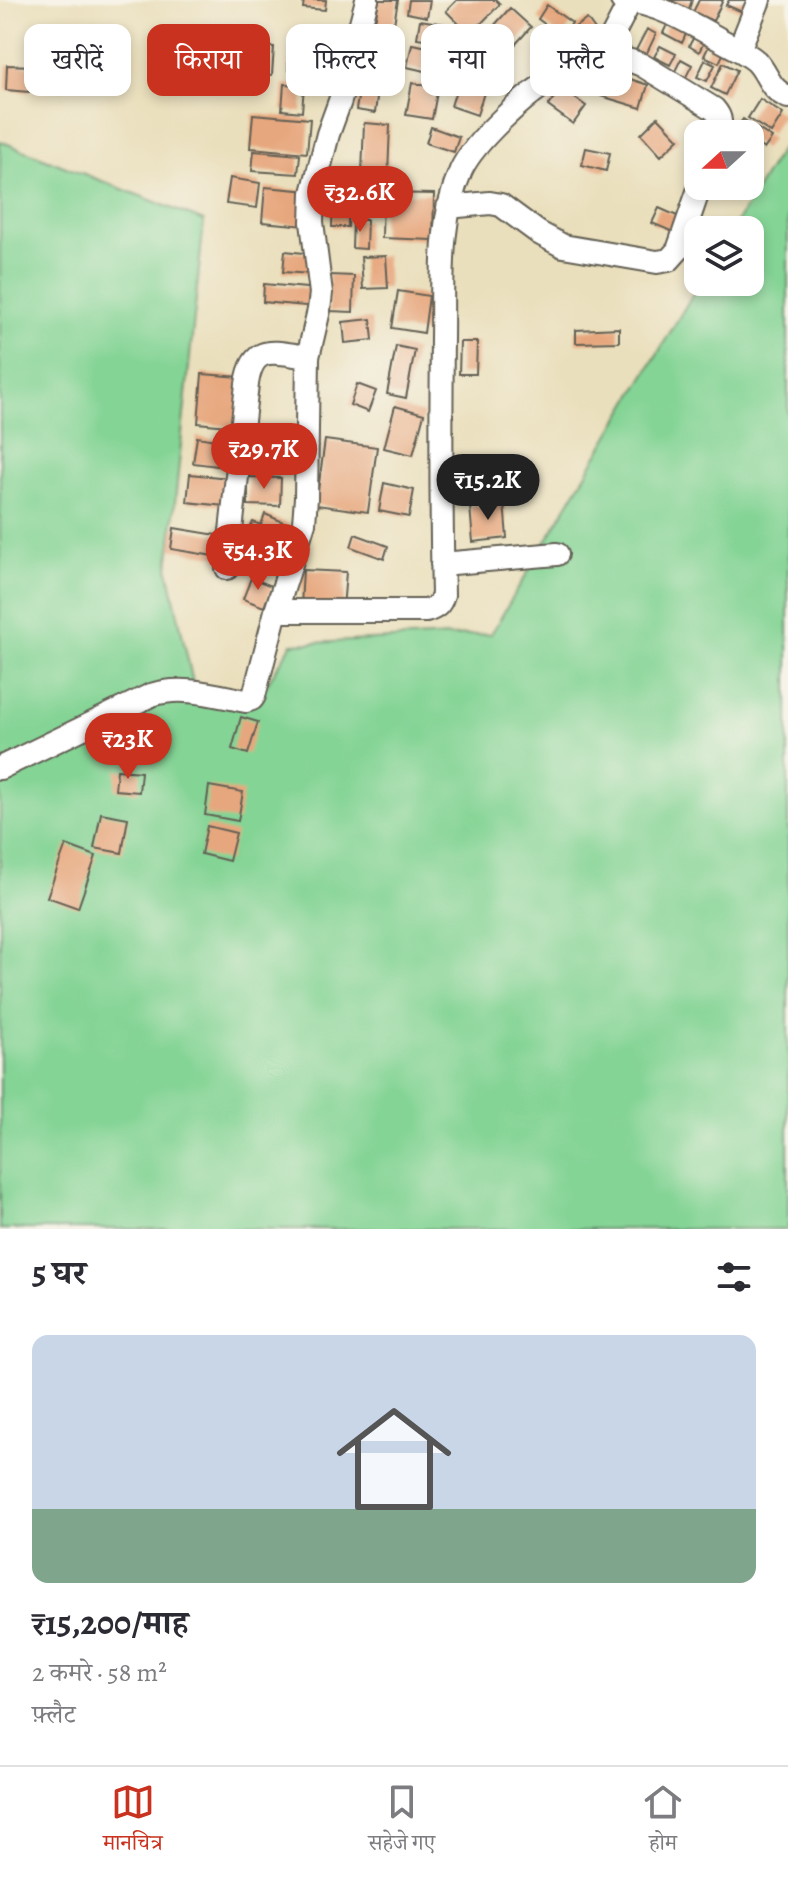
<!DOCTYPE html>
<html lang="hi">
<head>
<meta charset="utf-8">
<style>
	:root { --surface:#fff; --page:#f7f7f7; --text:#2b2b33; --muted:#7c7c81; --line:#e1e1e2; --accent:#c8321e }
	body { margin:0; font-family:Alegreya,"Noto Serif Devanagari",serif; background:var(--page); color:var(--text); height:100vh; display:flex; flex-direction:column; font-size:30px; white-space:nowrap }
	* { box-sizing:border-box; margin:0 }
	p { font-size:26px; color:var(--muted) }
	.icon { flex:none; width:44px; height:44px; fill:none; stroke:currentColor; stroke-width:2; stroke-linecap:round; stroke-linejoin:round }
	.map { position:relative; height:1229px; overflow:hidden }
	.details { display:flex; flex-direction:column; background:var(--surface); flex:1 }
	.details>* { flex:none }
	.banner { position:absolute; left:24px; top:24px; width:740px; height:72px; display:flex; gap:16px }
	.needle { width:52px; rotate:249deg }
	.buttons { position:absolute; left:684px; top:120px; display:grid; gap:16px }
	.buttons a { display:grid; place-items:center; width:80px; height:80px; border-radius:16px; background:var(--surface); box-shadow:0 4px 12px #0003; font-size:40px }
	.price { position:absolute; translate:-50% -68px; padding:0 18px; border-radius:28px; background:var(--accent); color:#fff; font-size:26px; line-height:52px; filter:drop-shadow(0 2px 4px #0008) }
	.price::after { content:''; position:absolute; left:50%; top:48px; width:24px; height:18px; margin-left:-12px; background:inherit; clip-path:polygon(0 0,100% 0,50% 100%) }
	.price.current { background:#222; color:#fff }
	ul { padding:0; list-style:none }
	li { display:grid; align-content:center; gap:16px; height:424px; padding:0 32px }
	li span { display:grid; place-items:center; height:248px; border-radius:16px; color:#555 }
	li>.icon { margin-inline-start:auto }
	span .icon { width:144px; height:144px; fill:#fffc; stroke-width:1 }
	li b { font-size:34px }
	h2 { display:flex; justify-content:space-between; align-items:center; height:96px; padding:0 32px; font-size:34px }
	.chip { padding:0 28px; border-radius:16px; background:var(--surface); box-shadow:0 4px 12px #0003; font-size:28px; line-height:72px }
	.chip.current { background:var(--accent); color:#fff }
	.menu { display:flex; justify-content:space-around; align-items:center; height:112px; border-top:2px solid var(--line); background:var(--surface); font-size:22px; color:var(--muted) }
	.menu a { display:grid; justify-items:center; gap:4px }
	.menu .current { color:var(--accent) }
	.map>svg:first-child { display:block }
	.green { fill:#84d495; stroke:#507858; stroke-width:2 }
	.building { fill:#e7a77e }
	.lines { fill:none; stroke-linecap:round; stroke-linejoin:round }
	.minor-casing { stroke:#646054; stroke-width:26 }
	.minor { stroke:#fff; stroke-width:22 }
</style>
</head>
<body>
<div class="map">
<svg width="788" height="1229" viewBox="0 0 788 1229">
	<rect width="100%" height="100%" fill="#f7f3e8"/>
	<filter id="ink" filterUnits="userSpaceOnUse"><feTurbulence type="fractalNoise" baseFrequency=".0125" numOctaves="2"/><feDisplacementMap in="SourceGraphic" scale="16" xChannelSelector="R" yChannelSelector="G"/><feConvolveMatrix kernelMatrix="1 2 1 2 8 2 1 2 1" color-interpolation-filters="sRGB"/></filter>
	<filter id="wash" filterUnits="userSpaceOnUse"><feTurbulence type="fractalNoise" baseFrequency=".006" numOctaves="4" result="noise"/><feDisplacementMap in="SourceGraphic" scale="32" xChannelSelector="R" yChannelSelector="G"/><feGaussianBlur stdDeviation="1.8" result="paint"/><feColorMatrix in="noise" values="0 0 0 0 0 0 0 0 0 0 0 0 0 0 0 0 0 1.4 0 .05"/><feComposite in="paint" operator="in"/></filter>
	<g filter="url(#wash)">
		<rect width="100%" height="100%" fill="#eadfbc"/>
		<path class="green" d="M788,137v1092h-788v-1088l204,80 -36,349 27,122 63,6 34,-54 199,-10 209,-352h50v-52h-18z"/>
		<g id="blocks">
			<path class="building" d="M304,0h22l-1,10 -22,-2z
				M379,0h19l-5,30 -19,-3z
				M409,0h21l-3,17 -20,-4z
				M457,0h39l4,4 -30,31 -24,-24z
				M664,0h28l-3,9z
				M699,0h24l-10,21 -20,-9z
				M729,0h19l-1,14 -21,-9z
				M547,5l25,18 -10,14 -24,-18z
				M510,8l21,19 -27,30 -21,-19z
				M671,16l19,9 -8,18 -19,-10z
				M587,19l16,22 -12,9 -16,-23z
				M420,20l32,5 -3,18 -32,-5z
				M647,29l9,5 -11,23 -10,-5z
				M697,31l10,5 -8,16 -10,-6z
				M291,33l25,2 -2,37 -26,-2z
				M712,39l15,7 -8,17 -15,-7z
				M323,42l19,2 -3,43 -19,-2z
				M412,44l22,4 -5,24 -22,-5z
				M252,46l22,1 -2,28 -22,-1z
				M660,46l16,8 -6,11 -16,-8z
				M467,55l26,9 -16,51 -26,-9z
				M51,58l15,2 -2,30h-15z
				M681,59l11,6 -7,14 -11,-6z
				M705,60l10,5 -8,16 -10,-4z
				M723,63l14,7 -12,25 -14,-7z
				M7,65l24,1 -2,26 -23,-2z
				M609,72l39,13 -7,23 -40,-12z
				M361,79l18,3 -4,31 -19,-3z
				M412,83l26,4 -6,32 -26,-4z
				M284,84l20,1 -2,27 -20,-2z
				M561,88l25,18 -13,18 -25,-18z
				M760,99l23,15 -12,19 -23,-15z
				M253,114l57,5 -3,34 -57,-5z
				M658,117l21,22 -18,17 -20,-22z
				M743,119l29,19 -8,11 -14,-10v-5h-8l-7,-4z
				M364,123l26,2 -2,50 -26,-2z
				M431,127l28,10 -5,15 -28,-9z
				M586,148l24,5 -4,18 -24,-6z
				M254,151l46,4 -2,19 -46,-3z
				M230,178l30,5 -3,25 -31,-4z
				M710,186h26l-8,15 -21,-10z
				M265,187l44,4 -3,35 -44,-4z
				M383,193l51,1 -1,46 -51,-2z
				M333,197h16l-1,30h-16z
				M659,208l25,11 -6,15 -26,-11z
				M353,220h14l-1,29 -14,-1z
				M285,251l28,3 -1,20 -29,-2z
				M386,256l2,32 -25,1 -2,-32z
				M329,275l25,1 -1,36 -24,-1z
				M264,284l53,5 -1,18 -53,-5z
				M398,291l31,5 -5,37 -32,-5z
				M371,319l2,21 -28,3 -2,-21z
				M619,328v14l-43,1v-13z
				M460,342h17l-1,32h-17z
				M396,346l19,4 -9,48 -19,-4z
				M202,374l39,3 -4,50 -39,-4z
				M357,384l19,7 -8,21 -18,-7z
				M395,406l29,8 -11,41 -29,-7z
				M197,437l32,5 -4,25 -32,-4z
				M325,440l52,7 -9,65 -52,-7z
				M287,448l1,24 -36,1 -1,-24z
				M190,474l38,4 -3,28 -38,-4z
				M248,477l33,1 -1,28 -32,-1z
				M384,483l30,7 -5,27 -30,-6z
				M504,502l3,36 -34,4 -3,-36z
				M265,514l25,11 -11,26 -33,-14 7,-15 8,3z
				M174,528l49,8 -3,21 -49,-8z
				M355,534l33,12 -4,13 -33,-12z
				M303,570l43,2 -3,37 -42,-3z
				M251,578l21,8 -8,21 -21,-8z
				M241,717l17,5 -10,32 -16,-5z
				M117,770l24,2 -2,20 -24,-2z
				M209,786l34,6 -5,29 -33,-6z
				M101,813l27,5 -6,35 -28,-5z
				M207,826l29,7 -7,28 -28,-7z
				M66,845l30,11 -18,52 -31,-11z"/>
		</g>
	</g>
	<g filter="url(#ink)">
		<use href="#blocks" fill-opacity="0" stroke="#646054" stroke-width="2"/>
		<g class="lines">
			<defs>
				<path id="minor" d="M622,0c34,3 67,22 97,39 12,7 26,13 37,22 13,13 12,28 32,36
					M739,50l20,-50
					M602,56l29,-56
					M448,207l42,-4 11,2 38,28 24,13 94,16 12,-2 9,-10 22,-64
					M442,564l115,-10
					M227,568l20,-184c6,-42 28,-31 61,-27
					M276,611h150c10,-3 14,-6 17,-16 -2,-86 -2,-171 -1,-257 1,-55 -4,-116 19,-168 13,-28 63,-74 90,-90 33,-18 53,-31 91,-15l72,44c8,9 7,14 3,25
					M0,768l151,-73c31,-10 63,0 95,6l6,-2 2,-3 22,-85 28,-88 2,-25 2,-141 11,-47 2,-17 -9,-71 1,-29 15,-59 12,-33 27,-101"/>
			</defs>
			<use href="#minor" class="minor-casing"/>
			<use href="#minor" class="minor"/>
		</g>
	</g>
</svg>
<div class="buttons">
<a><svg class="needle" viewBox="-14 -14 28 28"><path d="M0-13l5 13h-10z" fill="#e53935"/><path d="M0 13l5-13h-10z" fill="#7c7c81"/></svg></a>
<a><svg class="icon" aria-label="layers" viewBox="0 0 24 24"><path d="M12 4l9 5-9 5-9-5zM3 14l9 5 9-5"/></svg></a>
</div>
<b class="price" style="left:360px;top:234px">₹32.6K</b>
<b class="price" style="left:264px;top:491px">₹29.7K</b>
<b class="price current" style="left:488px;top:522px">₹15.2K</b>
<b class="price" style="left:258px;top:592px">₹54.3K</b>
<b class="price" style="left:128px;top:781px">₹23K</b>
<div class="banner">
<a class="chip">खरीदें</a>
<a class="chip current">किराया</a>
<a class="chip">फ़िल्टर</a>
<a class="chip">नया</a>
<a class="chip">फ़्लैट</a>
</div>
</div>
<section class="details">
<h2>5 घर<svg class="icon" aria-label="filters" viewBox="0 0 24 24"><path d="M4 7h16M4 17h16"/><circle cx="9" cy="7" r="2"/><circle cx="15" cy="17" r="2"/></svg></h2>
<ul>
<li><span style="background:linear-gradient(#c9d6e8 70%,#7fa58c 0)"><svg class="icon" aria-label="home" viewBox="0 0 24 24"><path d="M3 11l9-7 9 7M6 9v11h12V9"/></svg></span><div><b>₹15,200/माह</b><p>2 कमरे · 58 m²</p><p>फ़्लैट</p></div></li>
</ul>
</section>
<nav class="menu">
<a class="current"><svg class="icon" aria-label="map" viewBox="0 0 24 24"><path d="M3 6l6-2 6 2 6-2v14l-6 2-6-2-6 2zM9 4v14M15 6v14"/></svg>मानचित्र</a>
<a><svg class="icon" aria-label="saved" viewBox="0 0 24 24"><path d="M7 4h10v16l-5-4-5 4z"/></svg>सहेजे गए</a>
<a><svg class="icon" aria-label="home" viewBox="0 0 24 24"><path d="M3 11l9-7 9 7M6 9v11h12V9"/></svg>होम</a>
</nav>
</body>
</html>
